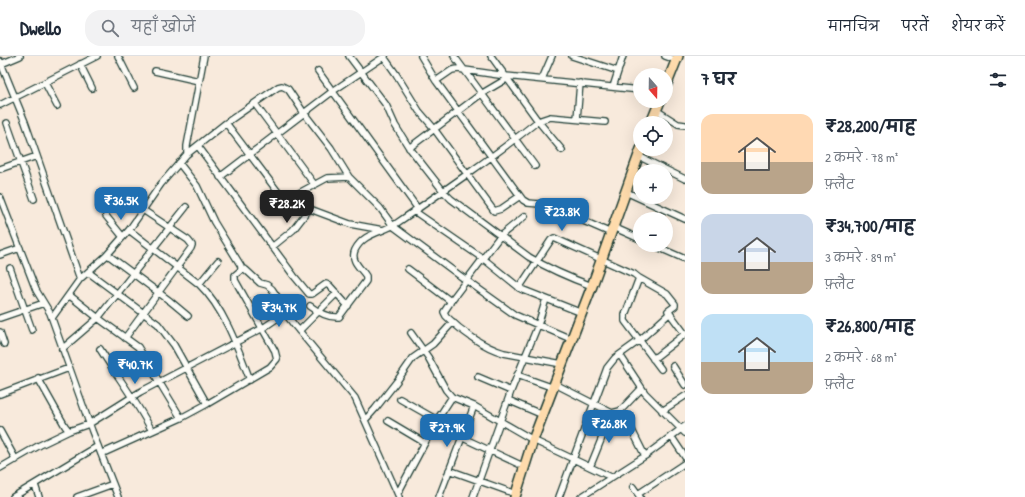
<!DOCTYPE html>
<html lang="hi">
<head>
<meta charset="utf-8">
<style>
	:root { --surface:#fff; --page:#f2f2f3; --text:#1f2937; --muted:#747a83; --line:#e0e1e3; --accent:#1f6fb2 }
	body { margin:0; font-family:"Patrick Hand","Playpen Sans Deva",sans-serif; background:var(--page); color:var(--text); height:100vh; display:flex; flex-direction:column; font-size:15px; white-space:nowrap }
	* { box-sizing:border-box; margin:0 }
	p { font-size:13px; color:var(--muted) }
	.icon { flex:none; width:22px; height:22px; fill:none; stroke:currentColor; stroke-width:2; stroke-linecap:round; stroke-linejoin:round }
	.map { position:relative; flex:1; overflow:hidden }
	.sheet { display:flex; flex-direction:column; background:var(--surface); width:340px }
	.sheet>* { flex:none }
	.needle { width:26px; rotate:160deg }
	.controls { position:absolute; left:633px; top:12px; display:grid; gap:8px }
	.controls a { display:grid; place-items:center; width:40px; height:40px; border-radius:50%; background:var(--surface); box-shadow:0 4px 16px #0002; font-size:20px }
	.price { position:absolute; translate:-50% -34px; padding:0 9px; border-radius:8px; background:var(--accent); color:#fff; font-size:13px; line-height:26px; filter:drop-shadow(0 1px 2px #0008) }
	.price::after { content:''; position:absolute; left:50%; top:24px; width:12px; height:9px; margin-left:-6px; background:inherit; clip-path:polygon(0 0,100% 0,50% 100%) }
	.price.selected { background:#222; color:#fff }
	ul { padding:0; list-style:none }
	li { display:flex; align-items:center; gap:12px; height:100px; padding:0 16px }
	li span { display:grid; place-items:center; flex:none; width:112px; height:80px; border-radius:12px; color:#555 }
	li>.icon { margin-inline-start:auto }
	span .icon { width:48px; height:48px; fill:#fffc; stroke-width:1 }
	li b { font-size:17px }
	h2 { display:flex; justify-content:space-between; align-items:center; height:48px; padding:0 16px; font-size:17px }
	header { display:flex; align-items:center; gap:24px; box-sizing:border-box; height:56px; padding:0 20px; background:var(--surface); border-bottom:1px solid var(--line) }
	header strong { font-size:19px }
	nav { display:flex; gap:22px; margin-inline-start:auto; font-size:14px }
	.search { width:280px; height:36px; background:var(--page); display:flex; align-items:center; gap:10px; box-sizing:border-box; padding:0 14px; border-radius:16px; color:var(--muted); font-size:15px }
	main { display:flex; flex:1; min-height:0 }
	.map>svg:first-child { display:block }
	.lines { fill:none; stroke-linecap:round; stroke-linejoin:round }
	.minor-casing { stroke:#1f3d34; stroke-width:8 }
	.primary-casing { stroke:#1f3d34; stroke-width:12 }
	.minor { stroke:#fdfcf7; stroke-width:5.5 }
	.primary { stroke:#fedbac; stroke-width:9 }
</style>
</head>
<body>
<header>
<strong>Dwello</strong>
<div class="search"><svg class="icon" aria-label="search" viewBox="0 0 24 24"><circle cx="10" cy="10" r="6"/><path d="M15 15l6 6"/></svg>यहाँ खोजें</div>
<nav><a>मानचित्र</a><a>परतें</a><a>शेयर करें</a></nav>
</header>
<main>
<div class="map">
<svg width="685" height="441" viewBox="0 0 685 441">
	<rect width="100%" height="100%" fill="#f8eadc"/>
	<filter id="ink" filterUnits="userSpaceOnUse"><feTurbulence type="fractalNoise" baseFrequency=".025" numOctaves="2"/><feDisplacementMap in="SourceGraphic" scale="8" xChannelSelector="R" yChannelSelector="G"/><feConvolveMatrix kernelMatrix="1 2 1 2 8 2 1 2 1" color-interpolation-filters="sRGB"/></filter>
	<g filter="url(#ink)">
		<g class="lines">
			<defs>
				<path id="minor" d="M118,0l16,32
					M349,0l37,49 9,20 13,21 36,46 7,7 78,58c20,12 41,21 63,29
					M421,0l15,25
					M454,0l81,110
					M491,0l47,65 24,29
					M572,0l46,15
					M665,0l11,4
					M384,1l12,17 23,37 13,15 62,85 7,-2 19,-13
					M0,5l25,61 55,157
					M1,8l19,-8
					M80,8l12,24
					M155,15l44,10
					M318,15l100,138
					M542,23l10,-23
					M45,27l12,23
					M613,31l10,-31
					M255,48l59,80
					M0,49l97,-49
					M656,54l22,14 7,1
					M577,63l3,-36
					M7,67l27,76
					M226,67l52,69 8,8 41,-22 22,-1 31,31 13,18 66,49 56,40 56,24
					M198,90l96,130 15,18h3l14,-10 4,2 18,20
					M409,92l72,-54 27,-16
					M187,98v-8l17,-90
					M638,100l47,23
					M0,113l37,-13
					M220,121l113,-86 52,-35
					M626,136l59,27
					M0,141l36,93 14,23 42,118 26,66
					M286,144l64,24 33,6
					M414,155l71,49 36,29 61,24
					M106,160l17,21
					M613,171l27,12
					M129,174l70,54c25,24 39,64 51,96
					M611,177l-39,-17 -11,-8 -10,-3 -23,-2 -5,-3 -87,-119 16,-11 6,-1 48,7 134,14
					M653,189l32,14
					M272,191l21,-17 17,-22
					M0,199l20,-7
					M108,199l62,46 18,15
					M10,212l22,62
					M241,212l5,2 14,13 7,2 5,4 10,15 3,9 10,13 60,72 44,99
					M408,213l41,31 1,3 -6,9 2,4c15,15 37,31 58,37l58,11
					M88,216l70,52 16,21 33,59
					M639,222l28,16 8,10v2l-7,5 17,23
					M199,228l19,-23
					M519,232l32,-48 3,-2 80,36 5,4 -14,37v6l36,48
					M69,239l29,23 40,29 43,71
					M450,246l50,-66 25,-20
					M310,250c8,6 19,12 29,11l27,-36v-5c-5,-8 -16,-15 -11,-26 9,-18 28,-17 42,-27 48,-33 96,-66 141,-102l12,-4 55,5
					M0,262l44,-15
					M52,262l28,-39 26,-23 23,-26 32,-46 26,-30 39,-31 52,-36 4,-1 6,3 16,24 27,35 18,29
					M299,275l38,-38
					M0,276l4,12
					M411,277l17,24 18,33 6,7 22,9 59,34 78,37
					M125,282l66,-90 1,-3 -4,-5 -45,-30
					M62,293l36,-31 88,-111
					M100,293c17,27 37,53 52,82
					M620,299l25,38 40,40
					M653,303l32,-25
					M673,310l12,19
					M517,319l37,13
					M478,321l33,14
					M555,328l57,29 8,-2 21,-22
					M0,338l69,-26
					M400,343l37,21
					M508,344l35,15
					M620,355l11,17 14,28
					M662,355l23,-15
					M365,364l10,-11 22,-28 16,-23 20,-14 20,-22
					M388,365l37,22
					M0,375l16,29
					M69,375l20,-7 51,-32 123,-64 22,-15
					M671,380l14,21
					M461,381l64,30
					M101,398l80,-36 26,-14 63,-37 7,-8 -2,-8 -40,-71v-5l6,-5v-4l-27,-44 -17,-36 -18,-23
					M590,411l22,-54
					M0,412l40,-23 29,-14 -4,-5 -27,-48
					M449,414l67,24
					M35,429l4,12
					M633,431l7,10
					M398,437l39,-73 15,-23
					M638,438l47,-31
					M13,441l85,-51
					M77,441l36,-13
					M439,441l35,-91
					M473,441l38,-106 27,-66 8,-26
					M559,441l48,-129 8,-10 25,-18 30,-27
					M581,441l64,-41 40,-30"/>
				<path id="primary" d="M666,30l12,-30
					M651,67l9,-22
					M515,441l18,-57 59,-154 49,-137"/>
			</defs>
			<use href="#minor" class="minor-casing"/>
			<use href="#primary" class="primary-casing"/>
			<use href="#minor" class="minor"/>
			<use href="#primary" class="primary"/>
		</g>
	</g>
</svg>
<div class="controls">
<a><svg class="needle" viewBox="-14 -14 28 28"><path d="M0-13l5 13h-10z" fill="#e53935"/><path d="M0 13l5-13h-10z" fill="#747a83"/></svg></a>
<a><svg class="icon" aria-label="locate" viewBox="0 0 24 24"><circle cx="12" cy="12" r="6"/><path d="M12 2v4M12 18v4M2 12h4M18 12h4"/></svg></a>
<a>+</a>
<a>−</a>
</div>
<b class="price" style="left:121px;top:165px">₹36.5K</b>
<b class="price selected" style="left:287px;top:168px">₹28.2K</b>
<b class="price" style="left:562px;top:176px">₹23.8K</b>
<b class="price" style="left:279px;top:272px">₹34.7K</b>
<b class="price" style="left:135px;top:329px">₹40.7K</b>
<b class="price" style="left:609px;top:388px">₹26.8K</b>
<b class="price" style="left:447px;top:392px">₹27.9K</b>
</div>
<section class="sheet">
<h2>7 घर<svg class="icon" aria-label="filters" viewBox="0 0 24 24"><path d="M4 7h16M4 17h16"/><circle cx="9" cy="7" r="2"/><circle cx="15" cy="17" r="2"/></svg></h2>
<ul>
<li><span style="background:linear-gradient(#ffd9b3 60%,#b9a48a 0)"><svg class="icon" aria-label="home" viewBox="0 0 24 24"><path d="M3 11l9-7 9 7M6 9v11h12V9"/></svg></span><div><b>₹28,200/माह</b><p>2 कमरे · 78 m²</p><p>फ़्लैट</p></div></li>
<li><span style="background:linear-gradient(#c9d6e8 60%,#b9a48a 0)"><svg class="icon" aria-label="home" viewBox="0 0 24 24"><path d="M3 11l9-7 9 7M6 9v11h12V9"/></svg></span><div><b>₹34,700/माह</b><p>3 कमरे · 89 m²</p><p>फ़्लैट</p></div></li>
<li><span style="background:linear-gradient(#bfe0f5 60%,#b9a48a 0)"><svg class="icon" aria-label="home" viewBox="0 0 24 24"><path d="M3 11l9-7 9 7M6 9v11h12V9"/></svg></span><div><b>₹26,800/माह</b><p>2 कमरे · 68 m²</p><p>फ़्लैट</p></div></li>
</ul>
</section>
</main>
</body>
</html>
